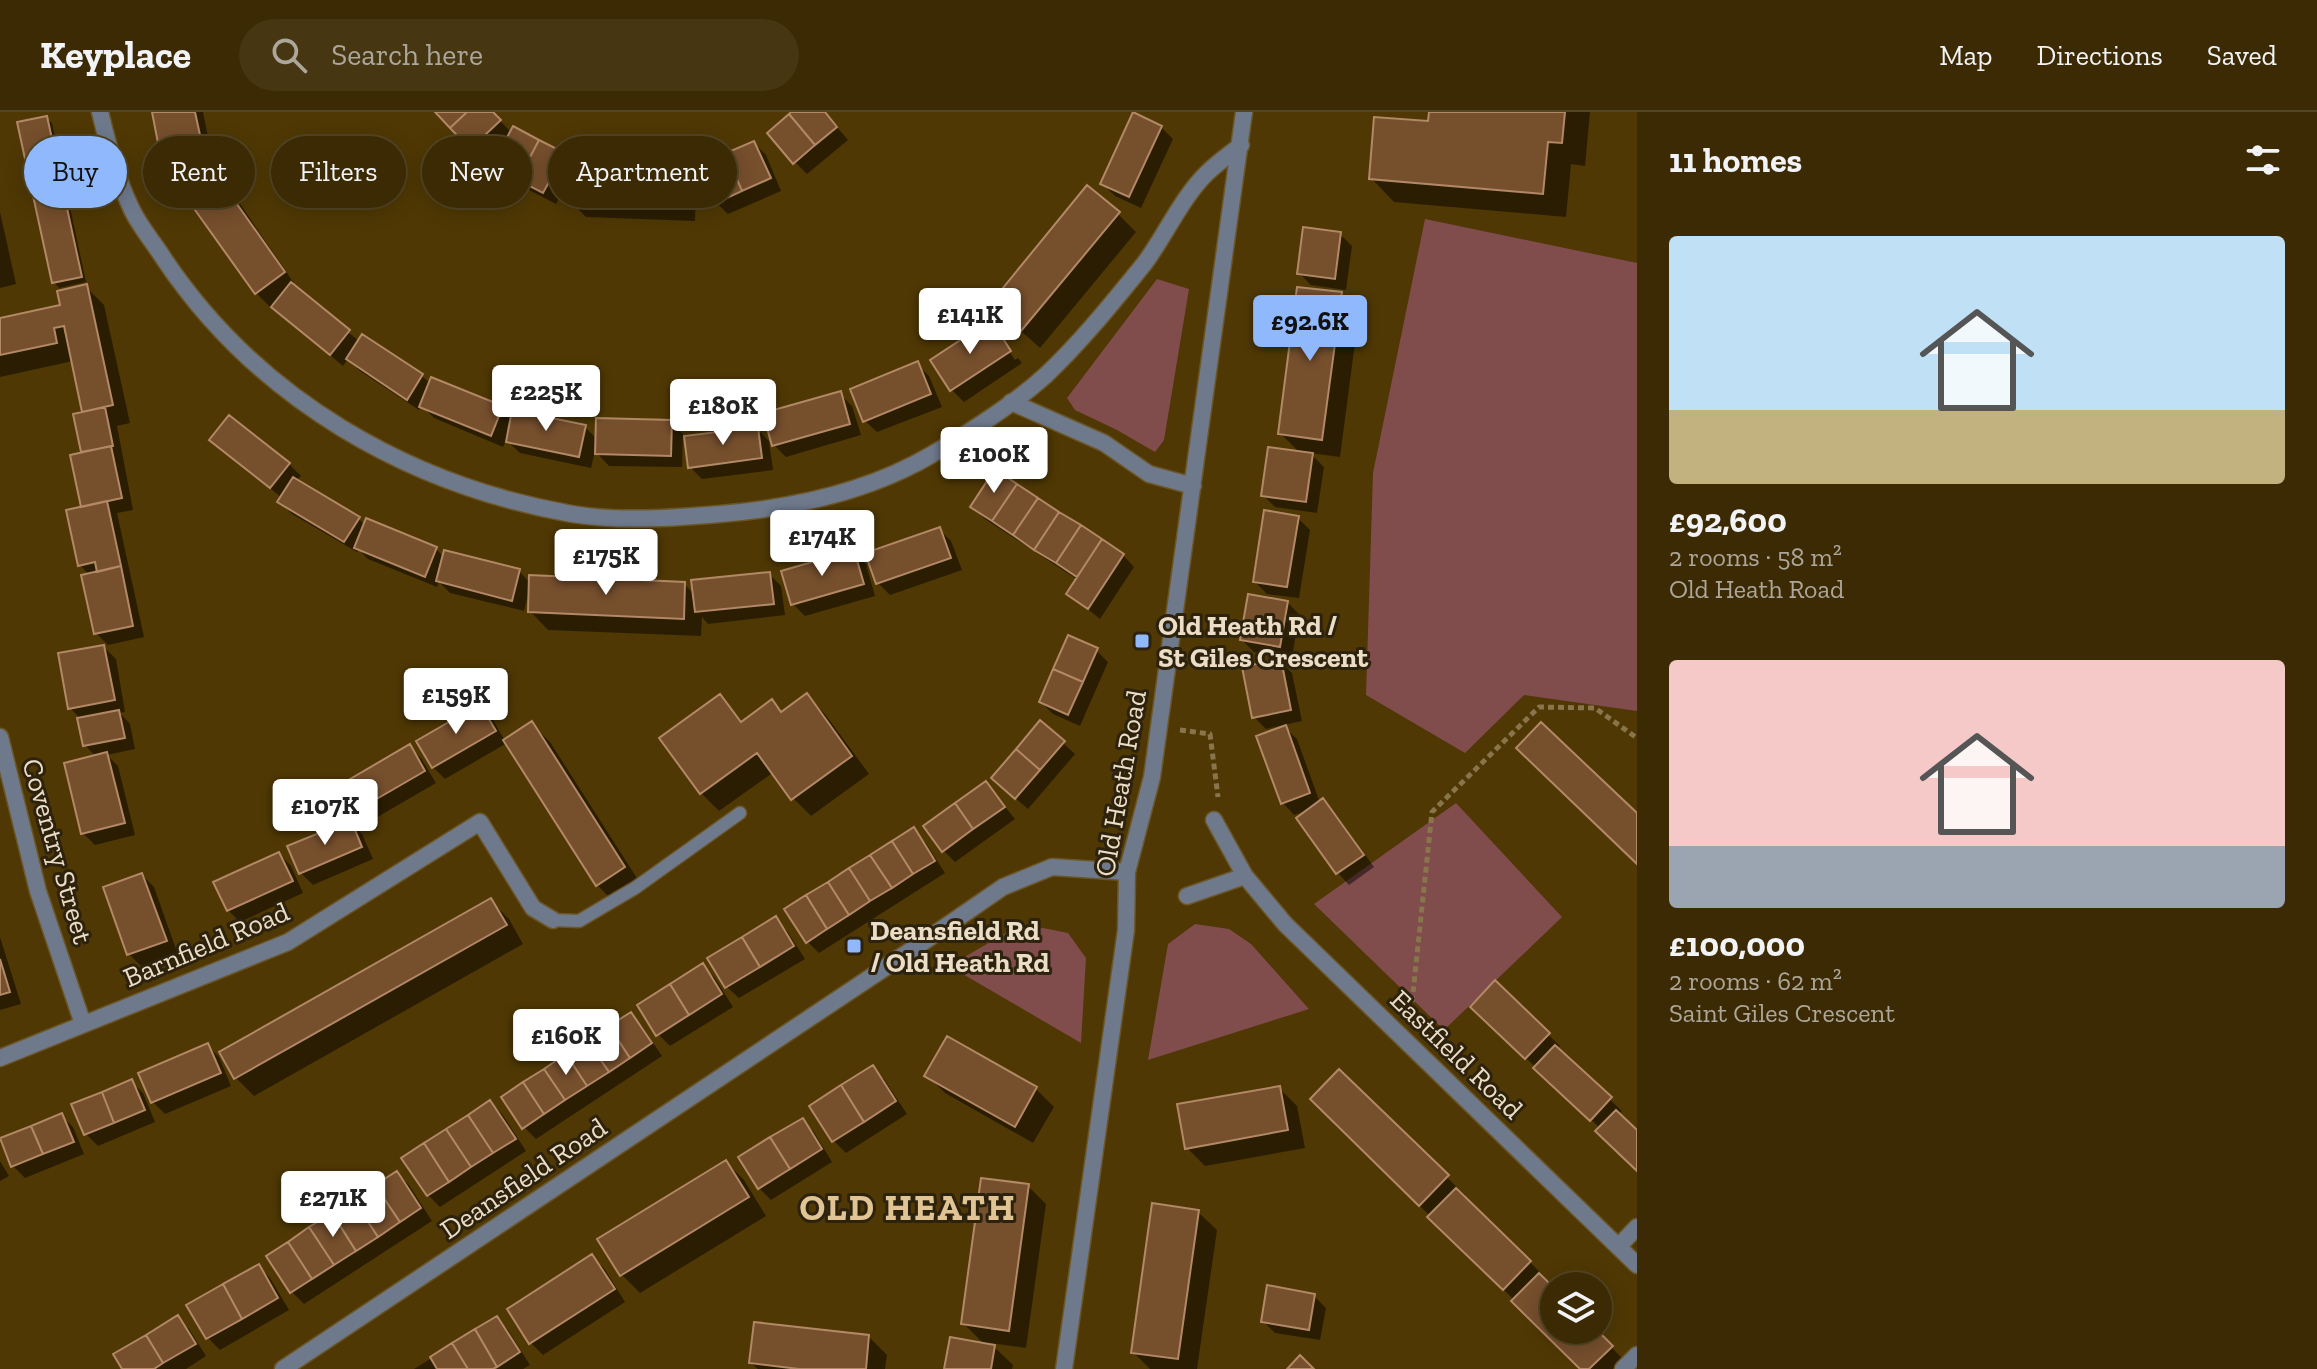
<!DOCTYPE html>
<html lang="en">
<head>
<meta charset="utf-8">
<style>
	:root { --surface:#3b2a03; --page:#463612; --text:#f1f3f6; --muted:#aca79a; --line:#544625; --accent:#90b8fd }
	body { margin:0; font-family:"Zilla Slab",serif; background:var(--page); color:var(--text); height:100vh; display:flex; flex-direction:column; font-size:30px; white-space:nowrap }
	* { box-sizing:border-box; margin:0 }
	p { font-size:26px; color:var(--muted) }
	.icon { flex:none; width:44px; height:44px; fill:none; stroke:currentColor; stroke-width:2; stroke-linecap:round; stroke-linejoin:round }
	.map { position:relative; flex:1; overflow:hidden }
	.details { display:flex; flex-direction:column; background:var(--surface); width:680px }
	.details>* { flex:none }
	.guide { position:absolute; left:24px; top:24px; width:760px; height:72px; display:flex; gap:16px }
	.buttons { position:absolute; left:1540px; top:1160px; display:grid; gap:16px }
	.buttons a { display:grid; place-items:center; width:72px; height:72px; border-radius:50%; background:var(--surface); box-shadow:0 4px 20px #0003,0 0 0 2px var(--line); font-size:40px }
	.price { position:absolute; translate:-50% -68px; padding:0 18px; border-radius:8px; background:#fff; color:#222; font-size:26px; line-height:52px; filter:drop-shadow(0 2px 4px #0008) }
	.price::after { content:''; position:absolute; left:50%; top:48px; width:24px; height:18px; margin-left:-12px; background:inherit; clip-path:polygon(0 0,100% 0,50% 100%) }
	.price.selected { background:var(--accent); color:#111 }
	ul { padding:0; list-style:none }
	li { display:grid; align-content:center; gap:16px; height:424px; padding:0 32px }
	li span { display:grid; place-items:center; height:248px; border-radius:8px; color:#555 }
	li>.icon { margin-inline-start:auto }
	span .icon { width:144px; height:144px; fill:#fffc; stroke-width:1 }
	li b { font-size:34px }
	h2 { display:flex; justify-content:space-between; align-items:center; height:96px; padding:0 32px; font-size:34px }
	.pill { padding:0 28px; border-radius:36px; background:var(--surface); box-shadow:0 4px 20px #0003,0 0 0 2px var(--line); font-size:28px; line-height:72px }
	.pill.selected { background:var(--accent); color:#111 }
	header { display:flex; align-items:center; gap:48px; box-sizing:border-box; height:112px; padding:0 40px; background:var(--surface); border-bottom:2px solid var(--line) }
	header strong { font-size:38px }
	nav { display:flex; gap:44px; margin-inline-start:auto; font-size:28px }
	.search { width:560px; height:72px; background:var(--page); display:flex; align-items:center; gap:20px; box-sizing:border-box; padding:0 28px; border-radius:44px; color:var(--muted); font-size:30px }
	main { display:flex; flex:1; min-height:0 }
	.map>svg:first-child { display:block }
	.green { fill:#814c4c }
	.shadow { fill:#0007 }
	.building { fill:#764f2d; stroke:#b28865; stroke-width:2 }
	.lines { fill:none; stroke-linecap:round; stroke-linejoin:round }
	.lane-casing { stroke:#6b5627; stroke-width:15 }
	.street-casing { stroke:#6b5627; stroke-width:19 }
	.path { stroke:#88754b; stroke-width:5; stroke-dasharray:6 4; stroke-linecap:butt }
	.lane { stroke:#6e798c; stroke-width:12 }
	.street { stroke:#6e798c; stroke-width:16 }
	.poi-dot { fill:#90b8fd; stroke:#2c220e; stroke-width:3 }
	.labels { text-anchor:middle; stroke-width:6; stroke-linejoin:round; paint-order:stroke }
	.poi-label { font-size:28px; font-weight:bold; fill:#ecdec6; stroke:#2c220e; text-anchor:start }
	.street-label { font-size:28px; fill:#ecdec6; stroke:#2c220e }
	.district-label { font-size:36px; font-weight:bold; letter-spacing:2px; fill:#e1c494; stroke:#2c220e }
</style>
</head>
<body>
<header>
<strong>Keyplace</strong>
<div class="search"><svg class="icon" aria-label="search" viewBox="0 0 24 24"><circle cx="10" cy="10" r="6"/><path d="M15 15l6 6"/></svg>Search here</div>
<nav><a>Map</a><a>Directions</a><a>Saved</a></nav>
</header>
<main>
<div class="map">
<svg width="1637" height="1257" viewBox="0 0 1637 1257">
	<rect width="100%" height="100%" fill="#4f3804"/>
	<path class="green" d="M1425,107l212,44v448l-113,-16 -59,58 -99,-58 7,-222z
		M1157,167l32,10 -25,151 -9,12 -38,-22 -42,-20 -8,-12z
		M1456,691l106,114 -118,113 -130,-126z
		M1195,812l34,5 22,15 58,65 -161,51 20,-116z
		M1043,816l25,5 18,25 -5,85 -132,-77 62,-36z"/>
	<path class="shadow" d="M154,0h49l7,35 -38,7 -12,-12z
		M438,0h53l21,21 51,22 12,12 -19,37 -50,-26 -12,-12 16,-31 -27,25z
		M794,0h30l24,28 -41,34 -12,-12z
		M1431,0h159l-5,54 -14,-2 -5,53 -172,-15 -23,-24 59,-55z
		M46,6l6,5 34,159 -27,6 -5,-6z
		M1161,15l12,12 -32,69 -26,-12 -12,-12z
		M754,31l12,12 15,36 -53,23 -12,-12z
		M201,43l18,18 81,119 60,50 3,-5 59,39 9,8 71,24 10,10 73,9 13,13 73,-18 12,12 -1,33 -73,-1 -14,-15 -4,17 -71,-15 -14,-13 -3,7 -69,-29 -12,-12 -3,4 -59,-39 -12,-12 -5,7 -67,-56 -2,1 -18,-18z
		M684,61l12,12 -1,36 -109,-4 -12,-12z
		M0,100l16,72 -16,4z
		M1118,102l18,18 -96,116 -49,-44z
		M1340,122l12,12 -6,44 -35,-5 -12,-12z
		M86,175l18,18 26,118 -13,3 16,84 -16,3 27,124 -36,8 -12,-12 -7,-58 -9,-10 4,-111 -9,-39 11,-2 -13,-52 -73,16v-57l63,-13z
		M1341,182l18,18 -19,145 -30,-4 14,14 -7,46 -42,-6 -12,-12 37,-42 -20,-20z
		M990,211l11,10h-4l18,27 3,-2 4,5 -58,39 -12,-12 -20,-29z
		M917,252l12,12 13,31 -65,25 -12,-11z
		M840,282l12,12 9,29 -75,22 -12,-12z
		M757,317l12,12 4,29 -71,9 -12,-12z
		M212,328l77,24 12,12 -5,5 62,37 7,7 71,24 8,8 75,14 12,13h153l10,10 75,-20 12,12 4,29 -77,9 -6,-7 -1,19 -153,-6 -18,-19 -1,-20 -5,20 -74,-18 -11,-11 -2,5 -69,-28 -9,-9 -2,2 -65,-38 -12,-12 2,-4z
		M996,360l127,83 11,12 -34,52 -31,-25 9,-14 -93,-61 -12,-12z
		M1298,406l12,12 -11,68 -32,-4 -12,-12z
		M939,417l12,12 11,29 -72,25 -12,-12z
		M854,440l12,12 9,32 -70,20 -12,-12z
		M1287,490l12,12 -7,44 -38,-6 -12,-12z
		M104,535l12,12 9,53 -5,1 10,11 5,25 -28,6 11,11 17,69 -40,10 -12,-12 13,-76 -11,-12 -6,-28 -9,-9z
		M1096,538l12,12 -28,64 -27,-12 -12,-12z
		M1280,549l12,12 10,48 -36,8 -12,-12z
		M807,584l18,18 44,60 -58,42 -18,-18 -19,-26 -55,39 -18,-18 19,-96 23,25 29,-21 12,12z
		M480,594l12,12 13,23 27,-17 18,18 92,144 -27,17 -18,-18 -90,-142 -62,36 -12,-12z
		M1285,616l12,11 23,64 3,-2 12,12 39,54 -25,18 -11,-12 -39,-55 9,-8 -14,5 -11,-12z
		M1063,631l12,11 -47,55 -23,-20z
		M409,635l12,11 15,25 -62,36 -12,-12 -14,-24z
		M986,671l29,36 -60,43 -12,-12z
		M350,710l12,12 11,25 -60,26 -12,-12z
		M913,718l12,12 20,31 -126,80 -12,-12z
		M279,742l12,12 12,27 -63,29 -12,-12z
		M142,763l12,12 23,65 -36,14 -12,-12z
		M491,789l18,18 14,25 -269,152 -18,-18z
		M775,807l12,12 18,28 -66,39 -12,-11z
		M0,825l21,67 -21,6z
		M703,854l12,12 18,29 -63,39 -12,-12z
		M1495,871l65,63 -3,4 65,61 -4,4 19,18v36l-36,-40 -129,-122z
		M630,902l12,12 20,30 -126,83 -12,-12z
		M207,933l12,12 12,29 -66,28 -12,-12z
		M872,955l12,12 23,35 -61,39 -12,-12 -23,-35z
		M1339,960l126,123 -2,2 79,77 -2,2 14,14v40h40l29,29 -10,10h-30l-270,-270z
		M927,963l109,14 18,18 -21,36 -88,-50z
		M131,969l12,12 12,29 -57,24 -12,-12z
		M1279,976l18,18 8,42 -100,18 -18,-18z
		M490,990l12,12 24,37 -86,56 -12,-12z
		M61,1003l12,12 11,27 -59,24 -12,-12z
		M802,1008l12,12 18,30 -61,38 -12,-12z
		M0,1049l9,15 -9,5z
		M726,1050l18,18 22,36 -126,77 -18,-18z
		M397,1061l12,12 23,36 -128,83 -12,-12 -23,-36z
		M1028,1074l18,18 -20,144 -36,-5 23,22 -1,4h-66l39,-24 -22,-22z
		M1198,1100l19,18 -20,139h-47l-17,-17z
		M592,1144l12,12 21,34 -82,53 -12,-12z
		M258,1154l12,12 19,32 -69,40 -12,-12 -19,-33z
		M1314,1184l12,12 -6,32 -45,-7 -12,-12z
		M178,1205l11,12 17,27 -20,13h-62z
		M496,1206l12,12 22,35 -7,4h-109z
		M869,1225l18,18 -2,14h-127l-7,-6z"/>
	<path class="building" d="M152,0h43l5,23 -42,8z
		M435,0h32l-17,16z
		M467,0h26l8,8 -31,29 -20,-21z
		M791,0h34l12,15 -22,18 -26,-31z
		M1133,0l29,14 -33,71 -29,-13z
		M1429,0h136l-3,31 -14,-1 -5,52 -174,-15 5,-62 54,4z
		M789,2l26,31 -22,19 -26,-31z
		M47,4l35,161 -30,6 -35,-161z
		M513,14l26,14 -21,40 -26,-14z
		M539,28l26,13 -22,40 -25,-13z
		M754,29l17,37 -29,13 -16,-38z
		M201,41l84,119 -30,22 -85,-119z
		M726,41l16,38 -28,13 -17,-38z
		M573,56h28l-1,39 -28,-1z
		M601,56l28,1 -1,39 -28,-1z
		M629,57l28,1 -1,39 -28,-1z
		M657,58l28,1 -1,38h-28z
		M1087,73l33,27 -99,119 -32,-26z
		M1303,115l38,5 -6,47 -38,-5z
		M291,170l59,48 -20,25 -59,-48z
		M87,172l26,121 -31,7 -18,-86 -10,2 3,15 -57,12v-37l60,-13 -3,-14z
		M1297,175l45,5 -20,148 -44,-6z
		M991,208l20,31 -61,40 -20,-31z
		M362,222l61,40 -16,26 -61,-41z
		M918,249l13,33 -68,28 -13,-33z
		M431,265l72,29 -12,30 -72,-29z
		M841,279l9,33 -78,22 -9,-33z
		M105,295l8,39 -32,6 -8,-38z
		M512,298l74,15 -7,32 -73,-15z
		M229,303l61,48 -20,25 -61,-48z
		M596,306l76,2 -1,36 -76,-2z
		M758,315l4,31 -74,10 -4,-32z
		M111,334l11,52 -41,9 -11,-52z
		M1268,335l45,6 -7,49 -45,-6z
		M995,357l22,15 -25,37 -22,-14z
		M293,365l67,40 -16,25 -67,-40z
		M1017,372l21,14 -25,37 -21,-14z
		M1038,386l21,14 -25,38 -21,-15z
		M107,389l14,65 -24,6 -2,-10 -17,4 -12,-56z
		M1264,398l35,6 -12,71 -34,-5z
		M1059,400l22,13 -25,38 -22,-13z
		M366,406l71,29 -12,30 -71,-29z
		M1081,413l21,14 -25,38 -21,-14z
		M940,415l11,31 -75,26 -11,-31z
		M1102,427l22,15 -36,55 -22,-15z
		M444,438l76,19 -8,32 -76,-20z
		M854,438l10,34 -73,21 -10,-34z
		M121,454l12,60 -39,8 -13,-59z
		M770,460l4,32 -79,8 -4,-32z
		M529,463l156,7 -1,37 -156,-7z
		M1248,482l40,7 -8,46 -40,-7z
		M1068,523l30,13 -15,34 -30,-13z
		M104,533l11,55 -47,9 -10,-56z
		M1281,547l10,51 -39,8 -10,-51z
		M1053,557l30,13 -15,33 -29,-13z
		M807,581l45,63 -61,44 -34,-47 -57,41 -41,-56 61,-44 21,28 31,-23 9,13z
		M480,592l16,27 -64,37 -16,-27z
		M119,598l6,28 -42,8 -6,-28z
		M1040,608l25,21 -25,29 -24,-21z
		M532,609l93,146 -29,19 -93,-146z
		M1541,610l96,91v51l-121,-116z
		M1286,613l24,68 -29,11 -25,-68z
		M410,632l15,27 -64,37 -16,-26z
		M1016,637l24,21 -25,29 -24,-21z
		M107,640l18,71 -44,11 -17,-71z
		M986,669l19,26 -32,22 -18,-26z
		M1323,686l41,57 -28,19 -40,-56z
		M955,691l18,26 -31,23 -19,-26z
		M351,708l11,27 -63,27 -12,-28z
		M914,715l21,34 -22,13 -21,-33z
		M892,729l21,33 -21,14 -22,-33z
		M279,740l14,29 -66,30 -14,-29z
		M870,743l22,33 -22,13 -21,-33z
		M849,756l21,33 -21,14 -21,-33z
		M142,761l25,68 -40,14 -24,-68z
		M828,770l21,33 -22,14 -21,-34z
		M806,783l21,34 -21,14 -22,-34z
		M491,786l16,27 -273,154 -15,-27z
		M776,804l18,30 -34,21 -18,-30z
		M742,825l18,30 -35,21 -18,-30z
		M0,847l10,33 -10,3z
		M703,851l19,31 -33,21 -19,-31z
		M1495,868l55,53 -25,26 -55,-52z
		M670,872l19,31 -33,21 -19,-31z
		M631,900l21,31 -22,15 -21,-32z
		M609,914l21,32 -21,14 -22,-32z
		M947,924l90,51 -22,40 -91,-51z
		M587,928l22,32 -22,14 -21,-32z
		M208,931l13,30 -70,30 -13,-30z
		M1555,933l57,52 -22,24 -57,-53z
		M566,942l21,32 -22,14 -21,-31z
		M873,953l23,36 -32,21 -23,-37z
		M544,957l21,31 -21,14 -21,-32z
		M1339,957l110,106 -30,31 -109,-107z
		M132,967l13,31 -31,13 -12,-31z
		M523,970l21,32 -22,15 -21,-32z
		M841,973l23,37 -32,20 -23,-36z
		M1280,974l8,44 -103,19 -8,-45z
		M102,980l12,31 -30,12 -13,-31z
		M490,988l26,39 -23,14 -25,-38z
		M1616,998l21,20v41l-42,-40z
		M62,1001l12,29 -31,12 -12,-28z
		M468,1003l25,38 -22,14 -25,-38z
		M803,1006l19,31 -32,20 -20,-32z
		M31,1014l12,28 -32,13 -11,-29z
		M446,1017l25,38 -22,15 -25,-39z
		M770,1025l20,32 -32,20 -20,-32z
		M424,1031l25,39 -22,14 -26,-38z
		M726,1048l23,37 -129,79 -23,-37z
		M397,1059l24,37 -21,14 -25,-37z
		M981,1066l48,6 -20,147 -48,-7z
		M375,1073l25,37 -22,15 -25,-38z
		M1456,1076l75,73 -28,29 -76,-73z
		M353,1087l25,38 -22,14 -24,-38z
		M1152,1091l47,7 -21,149 -47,-6z
		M332,1101l24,38 -22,14 -25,-38z
		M309,1115l25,38 -22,14 -24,-37z
		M288,1130l24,37 -22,14 -24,-37z
		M592,1142l23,35 -86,55 -22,-35z
		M259,1152l19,34 -36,21 -19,-35z
		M1539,1161l15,15v42h43l16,16 -24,23h-9l-69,-68z
		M223,1172l19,35 -36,20 -20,-34z
		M1267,1173l48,9 -6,36 -48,-8z
		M178,1203l18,29 -33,19 -17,-28z
		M497,1204l23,36 -23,15 -22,-38z
		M754,1210l115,13 -3,34h-67l-50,-6z
		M475,1217l22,38 -4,2h-25l-16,-26z
		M146,1223l17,28 -9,6h-32l-9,-15z
		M950,1225l45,8 -4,24h-47z
		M452,1231l16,26h-31l-7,-12z
		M1300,1243l14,14h-27z"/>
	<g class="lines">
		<defs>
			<path id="lane" d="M553,808l26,1 56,-33 105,-75"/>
			<path id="street" d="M100,0c8,33 17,67 32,98 8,17 22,33 32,49 94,140 244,226 408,255 48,8 100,4 148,0 72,-6 148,-22 211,-59 39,-23 82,-50 115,-80 36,-34 67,-73 98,-111 21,-28 38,-67 63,-91 10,-10 23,-19 34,-28
				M1011,290l93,41 45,31 44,12
				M0,625l38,154 45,133
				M1214,708l31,56 40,48 352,341
				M1187,784l58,-20
				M0,946l288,-116 192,-120 53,86 20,12
				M1619,1134l18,-19
				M283,1257l630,-420 90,-62 49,-20 75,5
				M1064,1257l62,-439 1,-58 25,-95 92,-665
				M1623,1257l14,-14"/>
		</defs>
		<use href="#lane" class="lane-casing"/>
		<use href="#street" class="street-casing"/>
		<path class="path" d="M1180,618l30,4 8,63
			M1411,900l21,-200 107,-105 56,1 42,30"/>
		<use href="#lane" class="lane"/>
		<use href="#street" class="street"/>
	</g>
	<g class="poi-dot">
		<rect x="1134" y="521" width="16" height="16" rx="4"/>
		<rect x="846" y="826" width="16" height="16" rx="4"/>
	</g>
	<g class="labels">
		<g class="poi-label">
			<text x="1158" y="523">Old Heath Rd /<tspan x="1158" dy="32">St Giles Crescent</tspan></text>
			<text x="870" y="828">Deansfield Rd<tspan x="870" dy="32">/ Old Heath Rd</tspan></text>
		</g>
		<g class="street-label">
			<text transform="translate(1120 671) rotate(-80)" y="10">Old Heath Road</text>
			<text transform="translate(58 739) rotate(74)" y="10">Coventry Street</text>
			<text transform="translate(206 832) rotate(-23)" y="10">Barnfield Road</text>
			<text transform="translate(1457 942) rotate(44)" y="10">Eastfield Road</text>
			<text transform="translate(523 1066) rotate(-34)" y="10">Deansfield Road</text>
		</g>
		<g class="district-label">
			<text x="908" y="1108">OLD HEATH</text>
		</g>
	</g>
</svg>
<div class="buttons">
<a><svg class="icon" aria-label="layers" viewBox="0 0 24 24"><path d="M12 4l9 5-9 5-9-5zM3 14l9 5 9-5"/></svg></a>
</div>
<b class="price" style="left:970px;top:244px">£141K</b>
<b class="price selected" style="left:1310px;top:251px">£92.6K</b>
<b class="price" style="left:546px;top:321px">£225K</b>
<b class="price" style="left:723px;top:335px">£180K</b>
<b class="price" style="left:994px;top:383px">£100K</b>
<b class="price" style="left:822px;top:466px">£174K</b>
<b class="price" style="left:606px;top:485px">£175K</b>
<b class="price" style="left:456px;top:624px">£159K</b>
<b class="price" style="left:325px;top:735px">£107K</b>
<b class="price" style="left:566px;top:965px">£160K</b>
<b class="price" style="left:333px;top:1127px">£271K</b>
<div class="guide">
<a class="pill selected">Buy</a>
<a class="pill">Rent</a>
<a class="pill">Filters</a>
<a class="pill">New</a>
<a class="pill">Apartment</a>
</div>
</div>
<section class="details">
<h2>11 homes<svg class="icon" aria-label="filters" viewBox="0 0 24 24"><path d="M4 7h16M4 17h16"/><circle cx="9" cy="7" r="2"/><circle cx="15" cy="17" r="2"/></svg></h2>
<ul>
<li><span style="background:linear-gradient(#bfe0f5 70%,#c2b280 0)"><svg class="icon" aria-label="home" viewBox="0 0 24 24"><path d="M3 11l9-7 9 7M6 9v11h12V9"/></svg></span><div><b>£92,600</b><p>2 rooms · 58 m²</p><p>Old Heath Road</p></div></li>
<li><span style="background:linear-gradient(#f6c9c9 75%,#9aa5b1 0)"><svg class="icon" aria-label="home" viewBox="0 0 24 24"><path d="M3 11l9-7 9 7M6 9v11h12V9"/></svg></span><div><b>£100,000</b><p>2 rooms · 62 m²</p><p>Saint Giles Crescent</p></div></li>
</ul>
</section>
</main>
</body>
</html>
